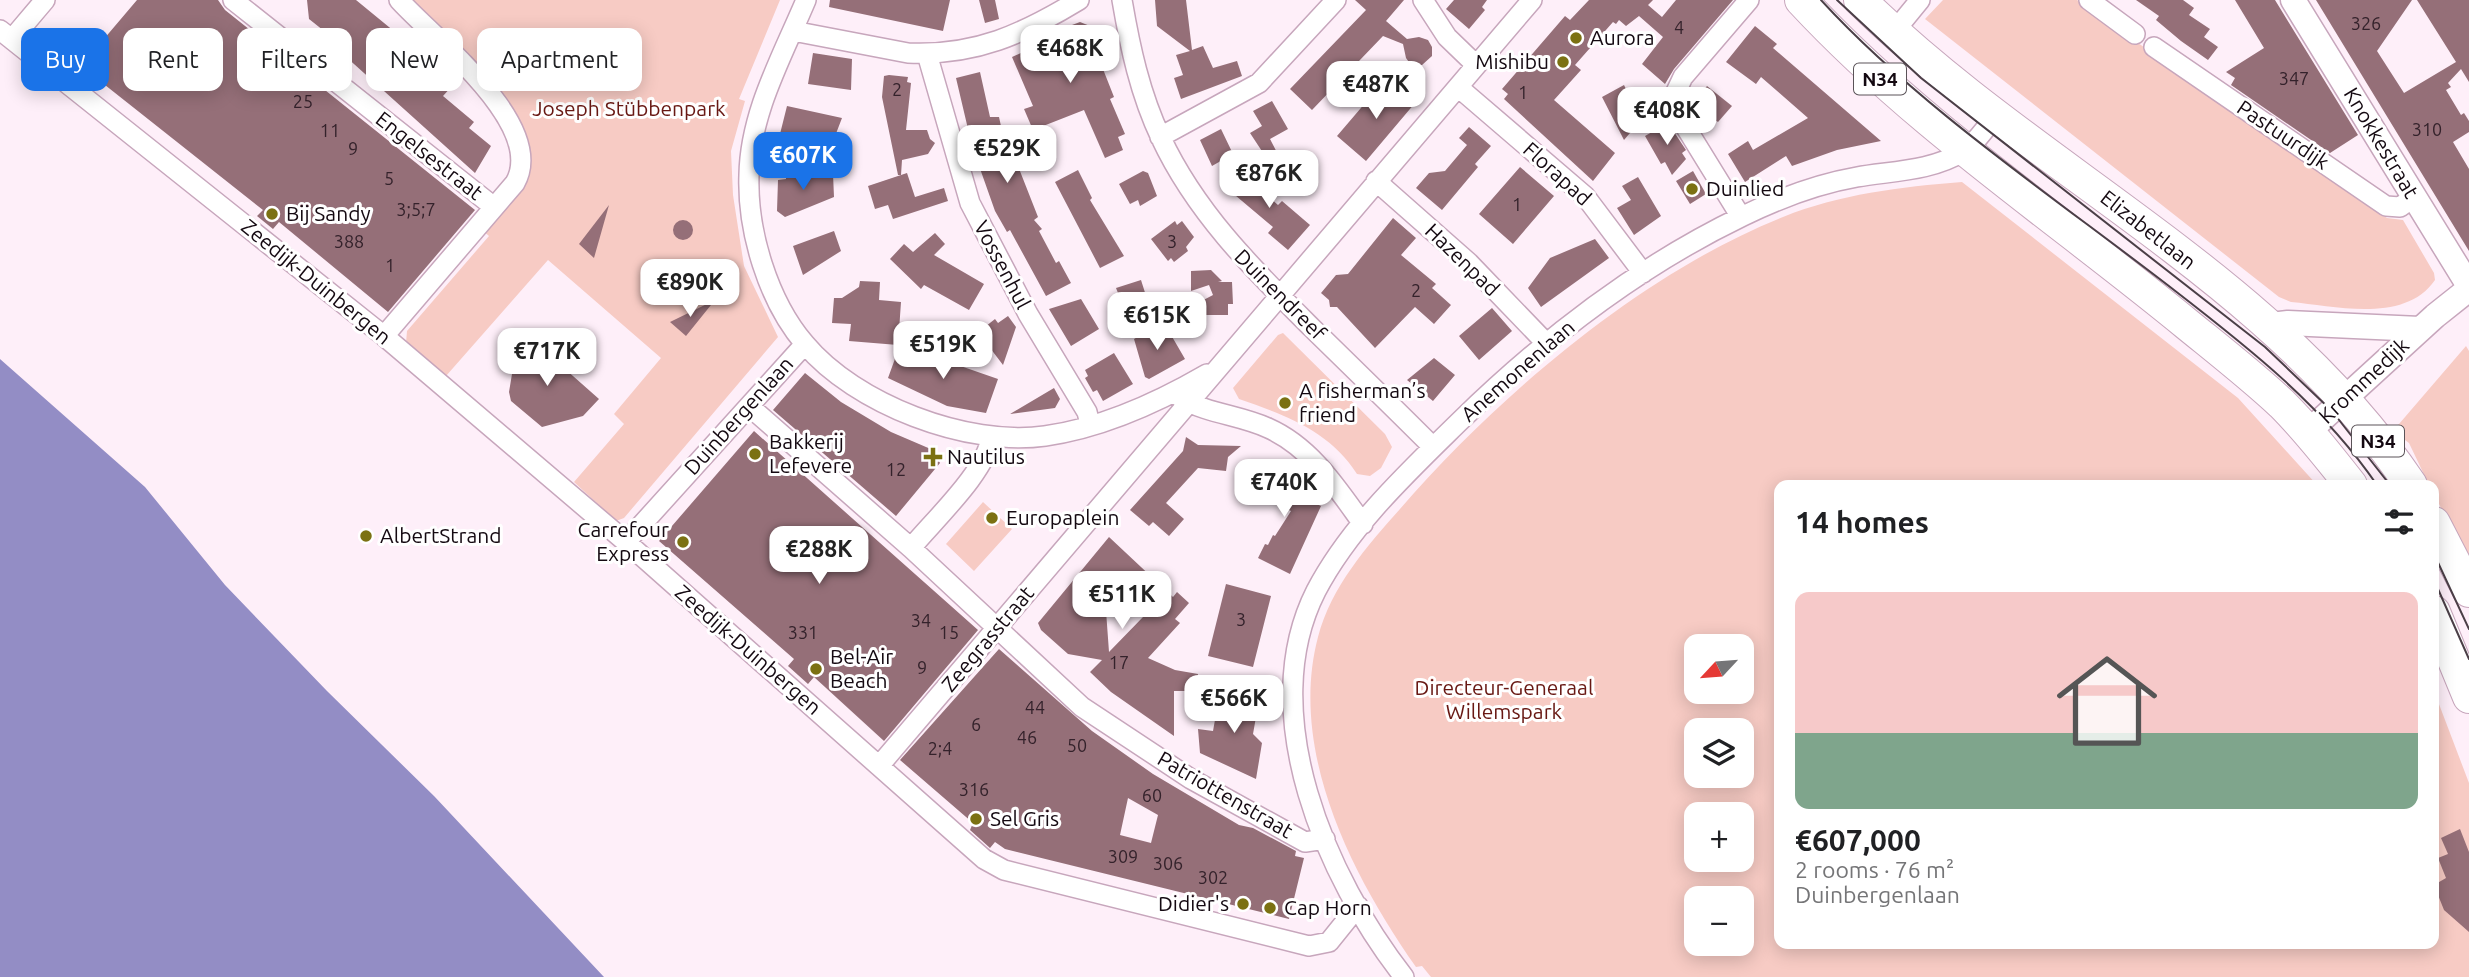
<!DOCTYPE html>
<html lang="en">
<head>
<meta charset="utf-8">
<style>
	:root { --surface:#fff; --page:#f6f6f6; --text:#202124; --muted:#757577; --line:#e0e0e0; --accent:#1a73e8 }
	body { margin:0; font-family:Ubuntu,sans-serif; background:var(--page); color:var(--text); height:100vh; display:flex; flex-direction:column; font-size:26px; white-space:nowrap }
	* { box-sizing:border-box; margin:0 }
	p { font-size:23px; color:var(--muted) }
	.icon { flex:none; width:38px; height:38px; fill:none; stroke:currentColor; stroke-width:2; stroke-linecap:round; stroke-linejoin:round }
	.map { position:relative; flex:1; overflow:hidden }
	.details { position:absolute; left:1774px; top:480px; width:665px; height:469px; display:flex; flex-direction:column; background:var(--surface); border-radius:14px; box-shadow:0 4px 18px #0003 }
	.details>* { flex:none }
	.guide { position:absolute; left:21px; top:28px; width:665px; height:63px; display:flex; gap:14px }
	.needle { width:46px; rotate:244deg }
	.tools { position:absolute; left:1684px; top:634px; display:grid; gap:14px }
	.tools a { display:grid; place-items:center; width:70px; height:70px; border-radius:14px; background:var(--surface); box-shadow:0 4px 18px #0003; font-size:35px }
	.price { position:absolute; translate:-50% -60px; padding:0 16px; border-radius:14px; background:#fff; color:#222; font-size:23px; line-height:46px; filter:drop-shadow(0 2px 4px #0008) }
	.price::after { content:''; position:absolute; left:50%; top:42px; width:21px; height:16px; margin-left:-10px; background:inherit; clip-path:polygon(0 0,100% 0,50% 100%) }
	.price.current { background:var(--accent); color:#fff }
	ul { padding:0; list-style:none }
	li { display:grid; align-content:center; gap:14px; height:371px; padding:0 21px }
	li+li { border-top:2px solid var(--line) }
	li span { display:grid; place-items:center; height:217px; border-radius:14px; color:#555 }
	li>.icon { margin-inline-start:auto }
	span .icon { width:126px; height:126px; fill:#fffc; stroke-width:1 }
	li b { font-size:30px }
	h2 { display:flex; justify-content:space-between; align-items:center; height:84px; padding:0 21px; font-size:30px }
	.tag { padding:0 24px; border-radius:14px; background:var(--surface); box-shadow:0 4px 18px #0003; font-size:24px; line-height:63px }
	.tag.current { background:var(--accent); color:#fff }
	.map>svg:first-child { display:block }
	.green { fill:#f7cbc4; fill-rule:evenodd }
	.water { fill:#938dc5 }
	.building { fill:#956f78; fill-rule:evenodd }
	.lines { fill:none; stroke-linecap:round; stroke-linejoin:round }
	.minor-casing { stroke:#c7a6bc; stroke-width:22 }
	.tertiary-casing { stroke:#c7a6bc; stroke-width:27 }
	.primary-casing { stroke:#c7a6bc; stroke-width:34 }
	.minor { stroke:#fff; stroke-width:19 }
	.tertiary { stroke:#fff; stroke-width:24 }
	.primary { stroke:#fff; stroke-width:32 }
	.tram { stroke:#4b3f47; stroke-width:2 }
	.poi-dot { fill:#7b7112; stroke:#fff; stroke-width:2.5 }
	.labels { text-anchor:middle; stroke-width:6; stroke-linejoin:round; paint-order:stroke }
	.number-label { font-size:18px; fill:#34222b }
	.shield { fill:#fff; stroke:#5a5358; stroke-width:2 }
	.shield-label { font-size:19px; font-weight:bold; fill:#140911 }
	.poi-label { font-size:21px; fill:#140911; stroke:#fff; text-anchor:start }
	.park-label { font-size:21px; fill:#681813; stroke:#fff }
	.street-label { font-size:21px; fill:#140911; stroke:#fff }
</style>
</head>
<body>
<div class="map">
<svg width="2469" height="977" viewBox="0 0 2469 977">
	<rect width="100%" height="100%" fill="#feeff9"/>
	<path class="green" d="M412,0h368l-41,99 6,2 -14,50 2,44 11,71 34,71 -154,181 -8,3 -42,-39 50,-58 -10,-10 47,-56 -113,-98 -102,116 -40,-33 1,-12 82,-95 -7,-6 41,-48 -20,-84 -12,-19z
		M1943,0h134l310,218 16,2 31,53 1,7c-30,44 -100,26 -144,22l-12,-5 -354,-278z
		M1962,182l276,216 79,87h-537v458h654v-252l35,92v194h-1038l-9,-11 -6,1c-64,-91 -128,-216 -98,-330 13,-50 49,-91 82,-128 99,-114 242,-236 383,-292 57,-23 117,-30 179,-35zM1696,646h45v45h-45zM1696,730h45v45h-45zM1696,814h45v45h-45zM1696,898h45v45h-45z
		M1283,333l102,101 7,13 -11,21 -11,8 -13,-2c-27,-43 -72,-59 -118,-75l-6,-11 45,-53z
		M2466,346l3,5v213l-35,-70v-9h-5l-20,-42 -16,-12z
		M983,502l29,27 -38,42 -28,-27z"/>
	<path class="water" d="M0,359l145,128 80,98 102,106 107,105 170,181h-604z"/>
	<path class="building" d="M137,0h81l7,10 250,200 -87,102 -109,-90 -6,7 -16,-13 6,-6 -182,-144z
		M307,0h49l50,41 47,44 -10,11 31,26 -5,6 22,18 -16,27 -131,-118 4,-5 -39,-31z
		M830,0h120l-7,31 -114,-24z
		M979,0h16l4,19 -14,4z
		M1155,0h31l6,50 11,-4 10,22 24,-7 5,15 -61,23 -7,-21 9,-3 -7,-20 14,-4 -33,-25z
		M1355,0h49l-18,21 21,18 12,-2 9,3 4,7v9l-10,9h-11l-5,-7 -3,-14 -20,-8 -71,74 -22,-21 76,-79z
		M1454,0h33l-5,7 3,3 -16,19 -23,-20z
		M1589,0h64l-5,5 14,12 14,-17h57l-59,69 -9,15 -23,-20 21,-27 -24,-21 -13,10 -7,-6 -3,4 -3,-2 -38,43 6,5 -27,30 61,53 -22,28 -89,-82 4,-5 -6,-5 63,-73 5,4z
		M2136,0h47l11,8 -5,7 21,14 -6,8 14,10 -10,13 -27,-19 -25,-21 3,-4z
		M2235,0h40l83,135 -28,18 -99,-68 4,-7 -9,-6 38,-24z
		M2316,0h96l-35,51 27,42 52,-31 -39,-62h52v82l-8,-13 -13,14 3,4 -5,3 15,25 3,-2 5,8v11l-16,10 16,27v82z
		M1080,22l10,4 -2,4 8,19 7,3 -4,7 15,38 -4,2 15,35 -7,3 5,13 -18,8 -21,-48 -51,20 -9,-21 9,-3 -21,-49 54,-25 -2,-4z
		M1755,26l22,18 -4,4 108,93 -44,9 -45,16 -6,-10 -41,26 -17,-28 20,-13 5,9 55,-32 -47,-41 -5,7 -30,-22z
		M813,53l39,6 -1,31 -43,-6z
		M980,72l10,45h9l9,41 6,-2 24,61 -4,3 8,9 -3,2 17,32 3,-2 12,22 -25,13 -36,-66 -3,2 -12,-21 -23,-65 -16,-68z
		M889,75l19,2 -1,5 4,1 -5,47h21l3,9 5,4 -7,11 -26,6 -1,15h-3l-16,-78 2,-21z
		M1393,85h4l18,18 -49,58 -29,-25 41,-48 7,6z
		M1624,85l17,35 -17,20 -22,-43z
		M1707,86l25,20 -14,16 -19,-14 4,-4 -6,-6z
		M1272,101l16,28 -18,10 14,27 -9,5 -25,-38 12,-7 -9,-15z
		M787,106l55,12 -10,26 -55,2z
		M1668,123l18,27 -4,3 4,6 -14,16 -7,-13 -4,2 -16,-28z
		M1469,127l22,19 -16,18 3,3 -36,43 -26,-22 13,-15 16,-2 22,-26 -8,-7z
		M1221,129l12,25 -21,12 -12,-26z
		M1520,167l34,29 -41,48 -34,-30z
		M1244,169l10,15 24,21 4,-4 28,24 -22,25 -20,-17 5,-6 -50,-42z
		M1078,170l14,28 -2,2 34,56 -24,12 -45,-86z
		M1143,171l5,2 9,23 -17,10 -2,-6 -8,4 -11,-20z
		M1693,171l13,23 -16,10 -14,-23z
		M907,173l8,24 29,-9 4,13 -55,18 -5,-14 -13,4 -7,-23z
		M833,174l1,23 -49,20 -8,-6 1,-31 8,-1v-3z
		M1638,177l23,39 -27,19 -17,-27 14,-8 -9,-14z
		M609,205l-15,53 -15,-14z
		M1393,218l23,20 -15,17 35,29 -4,4 19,17 -17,19 -19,-17 -40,41 -38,-41h-7l-1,-7 -8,-7 15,-18 12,-1z
		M673 230a10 10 0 1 1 20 0a10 10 0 1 1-20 0Z
		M1175,221l2,4 5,-4 12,16 -8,10 2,4 -14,11 -3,-4 -3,3 -17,-22z
		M834,231l7,20 -38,24 -10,-29z
		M935,233l10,11 -11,11 50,29 -15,26 -45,-25 -3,4 -31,-30 14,-15 9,8z
		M1595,239l14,19 -68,49 -13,-19 22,-30z
		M1211,270l11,11 -4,1h14l1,22h-5v11h-53l38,-20 -4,-10 -18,6v-20z
		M1141,280l7,22 -5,1 2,3 -19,7 -10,-25z
		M860,281l20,1 -1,18 22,2 -3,43 -49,-4 2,-17 -19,-1 2,-25h8l17,-11z
		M1081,299l18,30 -28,17 -22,-37z
		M715,300l-29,36 -16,-14z
		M1492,308l20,23 -33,29 -20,-24z
		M1008,316l8,11 -13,38 -22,-29 3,-2 -3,-4 14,-11 3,4z
		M1157,326l3,6 7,-4 18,31 -36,20 -4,-2 -11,-38z
		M530,338l69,61 -16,17 -41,11 -31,-26 -2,-9 4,-24 -4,-4z
		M900,345l98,34 -12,34 -39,-7 -59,-28z
		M1114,353l19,31 -30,17 -6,-11 -4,2 -8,-14 3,-2 -3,-6z
		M1434,358l21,17 -22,26 -26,-21z
		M805,373l36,29 50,30 42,18 7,13 -44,53 -123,-106z
		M1054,388l6,11 -5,9 -45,6z
		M754,431l224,199 -94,111 -70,-64 -6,7 -20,-18 6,-7 -135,-118z
		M1186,437l12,8 43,1 -13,11 -2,14 -28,-3 -32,35 18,16 -15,17 -16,-14 -4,4 -19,-16 53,-59z
		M1258,463l25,12 -5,11 43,20 -31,68 -32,-16 7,-14 3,1 5,-10 2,1 16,-25 -45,-22z
		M1109,537l64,60 4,-5 12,11 -14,16 5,4 -32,35 27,12 23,4 -2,17h-22v45l-63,-44 -21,-20 12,-12 -34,-6 -27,-24 -3,-7zM1104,583l39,34 -34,35z
		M1226,584l45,12 -18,71 -45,-11z
		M999,649l93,82 61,43 86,51 14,3 43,23 -1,5 9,2 -15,61 -284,-70 -10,-7 -5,6 -20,-18 3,-7 -73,-63zM1128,798l30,17 -7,28 -31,-8z
		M1220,692l39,8 -6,34 9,9 -6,36 -56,-26 -2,-24 15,2z
		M2460,829l9,23v80l-25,-22 -10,-25 12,-7 -8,-20 10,-4 -7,-16z"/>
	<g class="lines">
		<defs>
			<path id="minor" d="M233,0l261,207
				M806,0c-24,57 -56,113 -57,175 -2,56 19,126 56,169 50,60 162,103 240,92 57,-8 112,-33 162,-62
				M1122,0c8,47 18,94 39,138 35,75 93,132 151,190 41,40 81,79 121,119
				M1423,0l24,37 29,28
				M2089,0l46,34
				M0,30l384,306 242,206 358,317 20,11 305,76 20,-4 29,-36
				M793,31l115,22c68,3 115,-19 171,-53
				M1893,33l27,-33
				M12,39l33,-39
				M2154,47l232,159 14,1 14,-10
				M927,54l43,149 58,111 59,98 3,12
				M1458,87l127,109 58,77
				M1160,137l99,-54 77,-83
				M1376,181l93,82 76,79
				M1741,217l-61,-99 -6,-22 9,-19 66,-77
				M384,336l131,-153c33,-58 -82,-145 -116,-183
				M1181,398c27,16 59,17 87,30 43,19 69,60 95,96
				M749,406l162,142 171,159 109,72 114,63 20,-3
				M626,542l179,-198
				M911,548c23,-28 76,-77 80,-111
				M879,766l653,-766
				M1404,977c-77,-98 -150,-264 -88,-386 34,-65 92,-119 144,-170 84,-82 177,-154 283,-205 37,-18 74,-32 114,-39 34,-6 75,-6 105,-25 14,-8 24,-26 35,-37"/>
			<path id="tertiary" d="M2293,0l176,286
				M2271,325l17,-2 132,6
				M2308,432l127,-116 34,-27"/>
			<path id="primary" d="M1801,0c115,124 257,218 387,325 32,26 64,51 94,79 25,25 47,53 69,81
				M1860,0c175,172 412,277 551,485
				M2434,523l35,68
				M2434,612l35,85"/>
		</defs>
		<use href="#minor" class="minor-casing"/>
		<use href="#tertiary" class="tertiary-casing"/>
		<use href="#primary" class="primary-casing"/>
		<use href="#minor" class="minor"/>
		<use href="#tertiary" class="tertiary"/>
		<use href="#primary" class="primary"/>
		<path class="tram" d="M1821,0c99,108 237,200 353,290 75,58 149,116 203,195
			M1837,0l84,78 344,269 67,64 58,74
			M2434,554l35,75
			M2434,580l35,79"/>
	</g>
	<g class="poi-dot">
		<circle cx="1576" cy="38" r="7"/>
		<circle cx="1563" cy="62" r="7"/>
		<circle cx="1692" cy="189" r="7"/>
		<circle cx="272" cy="214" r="7"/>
		<circle cx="1285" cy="403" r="7"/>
		<circle cx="755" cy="454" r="7"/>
		<path d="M929.5 446.5h7v7h7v7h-7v7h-7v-7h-7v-7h7z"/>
		<circle cx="992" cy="518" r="7"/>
		<circle cx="366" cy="536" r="7"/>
		<circle cx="683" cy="542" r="7"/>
		<circle cx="816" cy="669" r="7"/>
		<circle cx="976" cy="819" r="7"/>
		<circle cx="1243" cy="904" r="7"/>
		<circle cx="1270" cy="908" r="7"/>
	</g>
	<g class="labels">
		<g class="number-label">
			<text x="2366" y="30">326</text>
			<text x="1679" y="34">4</text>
			<text x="2294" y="85">347</text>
			<text x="897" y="96">2</text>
			<text x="1523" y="99">1</text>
			<text x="303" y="108">25</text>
			<text x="2427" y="136">310</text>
			<text x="330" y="137">11</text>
			<text x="353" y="155">9</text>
			<text x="389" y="185">5</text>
			<text x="1517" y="211">1</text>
			<text x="416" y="216">3;5;7</text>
			<text x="349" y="248">388</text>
			<text x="1172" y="248">3</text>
			<text x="390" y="272">1</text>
			<text x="1416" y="297">2</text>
			<text x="896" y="476">12</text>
			<text x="1241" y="626">3</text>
			<text x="921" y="627">34</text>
			<text x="803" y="639">331</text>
			<text x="949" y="639">15</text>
			<text x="1119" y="669">17</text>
			<text x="922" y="674">9</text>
			<text x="1035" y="714">44</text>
			<text x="976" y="731">6</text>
			<text x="1027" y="744">46</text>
			<text x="1077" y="752">50</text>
			<text x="940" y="755">2;4</text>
			<text x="974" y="796">316</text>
			<text x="1152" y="802">60</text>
			<text x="1123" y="863">309</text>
			<text x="1168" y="870">306</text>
			<text x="1213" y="884">302</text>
		</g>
		<g class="shield">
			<rect x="1854" y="63.5" width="52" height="31" rx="5"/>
			<rect x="2352" y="425.5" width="52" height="31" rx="5"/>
		</g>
		<g class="shield-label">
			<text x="1880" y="86">N34</text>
			<text x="2378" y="448">N34</text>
		</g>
		<g class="poi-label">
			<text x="1590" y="45">Aurora</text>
			<text x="1549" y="69" text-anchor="end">Mishibu</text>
			<text x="1706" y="196">Duinlied</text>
			<text x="286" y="221">Bij Sandy</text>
			<text x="1299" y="398">A fisherman’s<tspan x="1299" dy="24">friend</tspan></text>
			<text x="769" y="449">Bakkerij<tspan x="769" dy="24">Lefevere</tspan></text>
			<text x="947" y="464">Nautilus</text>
			<text x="1006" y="525">Europaplein</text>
			<text x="669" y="537" text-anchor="end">Carrefour<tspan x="669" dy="24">Express</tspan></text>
			<text x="380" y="543">AlbertStrand</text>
			<text x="830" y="664">Bel-Air<tspan x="830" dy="24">Beach</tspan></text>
			<text x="990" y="826">Sel Gris</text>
			<text x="1229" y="911" text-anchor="end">Didier's</text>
			<text x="1284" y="915">Cap Horn</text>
		</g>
		<g class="park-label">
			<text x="629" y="116">Joseph Stübbenpark</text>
			<text x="1504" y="695">Directeur-Generaal<tspan x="1504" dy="24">Willemspark</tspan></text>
		</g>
		<g class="street-label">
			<text transform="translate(2283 135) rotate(34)" y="7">Pastuurdijk</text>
			<text transform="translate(2381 143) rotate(59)" y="7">Knokkestraat</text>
			<text transform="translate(429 156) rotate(38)" y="7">Engelsestraat</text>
			<text transform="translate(1557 174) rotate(42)" y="7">Florapad</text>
			<text transform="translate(2148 230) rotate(38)" y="7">Elizabetlaan</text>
			<text transform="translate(1462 260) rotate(44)" y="7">Hazenpad</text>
			<text transform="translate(1002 265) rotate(62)" y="7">Vossenhul</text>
			<text transform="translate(316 282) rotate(39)" y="7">Zeedijk-Duinbergen</text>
			<text transform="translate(1280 295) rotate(45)" y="7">Duinendreef</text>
			<text transform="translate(1518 371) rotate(-41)" y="7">Anemonenlaan</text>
			<text transform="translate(2364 381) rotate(-43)" y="7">Krommedijk</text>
			<text transform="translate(739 416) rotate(-48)" y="7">Duinbergenlaan</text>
			<text transform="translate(988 639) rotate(-50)" y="7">Zeegrasstraat</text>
			<text transform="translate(748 650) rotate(41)" y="7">Zeedijk-Duinbergen</text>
			<text transform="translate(1225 795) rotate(30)" y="7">Patriottenstraat</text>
		</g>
	</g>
</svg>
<div class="tools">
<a><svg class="needle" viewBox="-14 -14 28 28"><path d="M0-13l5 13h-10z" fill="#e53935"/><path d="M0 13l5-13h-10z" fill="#757577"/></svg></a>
<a><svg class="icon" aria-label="layers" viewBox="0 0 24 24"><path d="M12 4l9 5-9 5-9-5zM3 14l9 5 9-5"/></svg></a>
<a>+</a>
<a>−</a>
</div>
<b class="price" style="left:1070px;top:85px">€468K</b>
<b class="price" style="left:1376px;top:121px">€487K</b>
<b class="price" style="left:1667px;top:147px">€408K</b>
<b class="price" style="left:1007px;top:185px">€529K</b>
<b class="price current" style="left:803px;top:192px">€607K</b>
<b class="price" style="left:1269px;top:210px">€876K</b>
<b class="price" style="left:690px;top:319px">€890K</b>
<b class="price" style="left:1157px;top:352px">€615K</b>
<b class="price" style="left:943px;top:381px">€519K</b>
<b class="price" style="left:547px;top:388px">€717K</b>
<b class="price" style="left:1284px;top:519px">€740K</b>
<b class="price" style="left:819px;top:586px">€288K</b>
<b class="price" style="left:1122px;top:631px">€511K</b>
<b class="price" style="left:1234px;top:735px">€566K</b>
<div class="guide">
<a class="tag current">Buy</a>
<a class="tag">Rent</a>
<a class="tag">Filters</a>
<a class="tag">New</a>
<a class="tag">Apartment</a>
</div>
<section class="details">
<h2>14 homes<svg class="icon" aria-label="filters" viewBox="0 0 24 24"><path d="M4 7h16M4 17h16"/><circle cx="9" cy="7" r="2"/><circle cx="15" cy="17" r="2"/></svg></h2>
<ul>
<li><span style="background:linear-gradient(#f6c9c9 65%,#7fa58c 0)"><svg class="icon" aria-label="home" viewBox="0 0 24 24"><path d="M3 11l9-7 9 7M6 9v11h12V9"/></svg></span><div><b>€607,000</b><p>2 rooms · 76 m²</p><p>Duinbergenlaan</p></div></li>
</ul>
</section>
</div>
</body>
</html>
